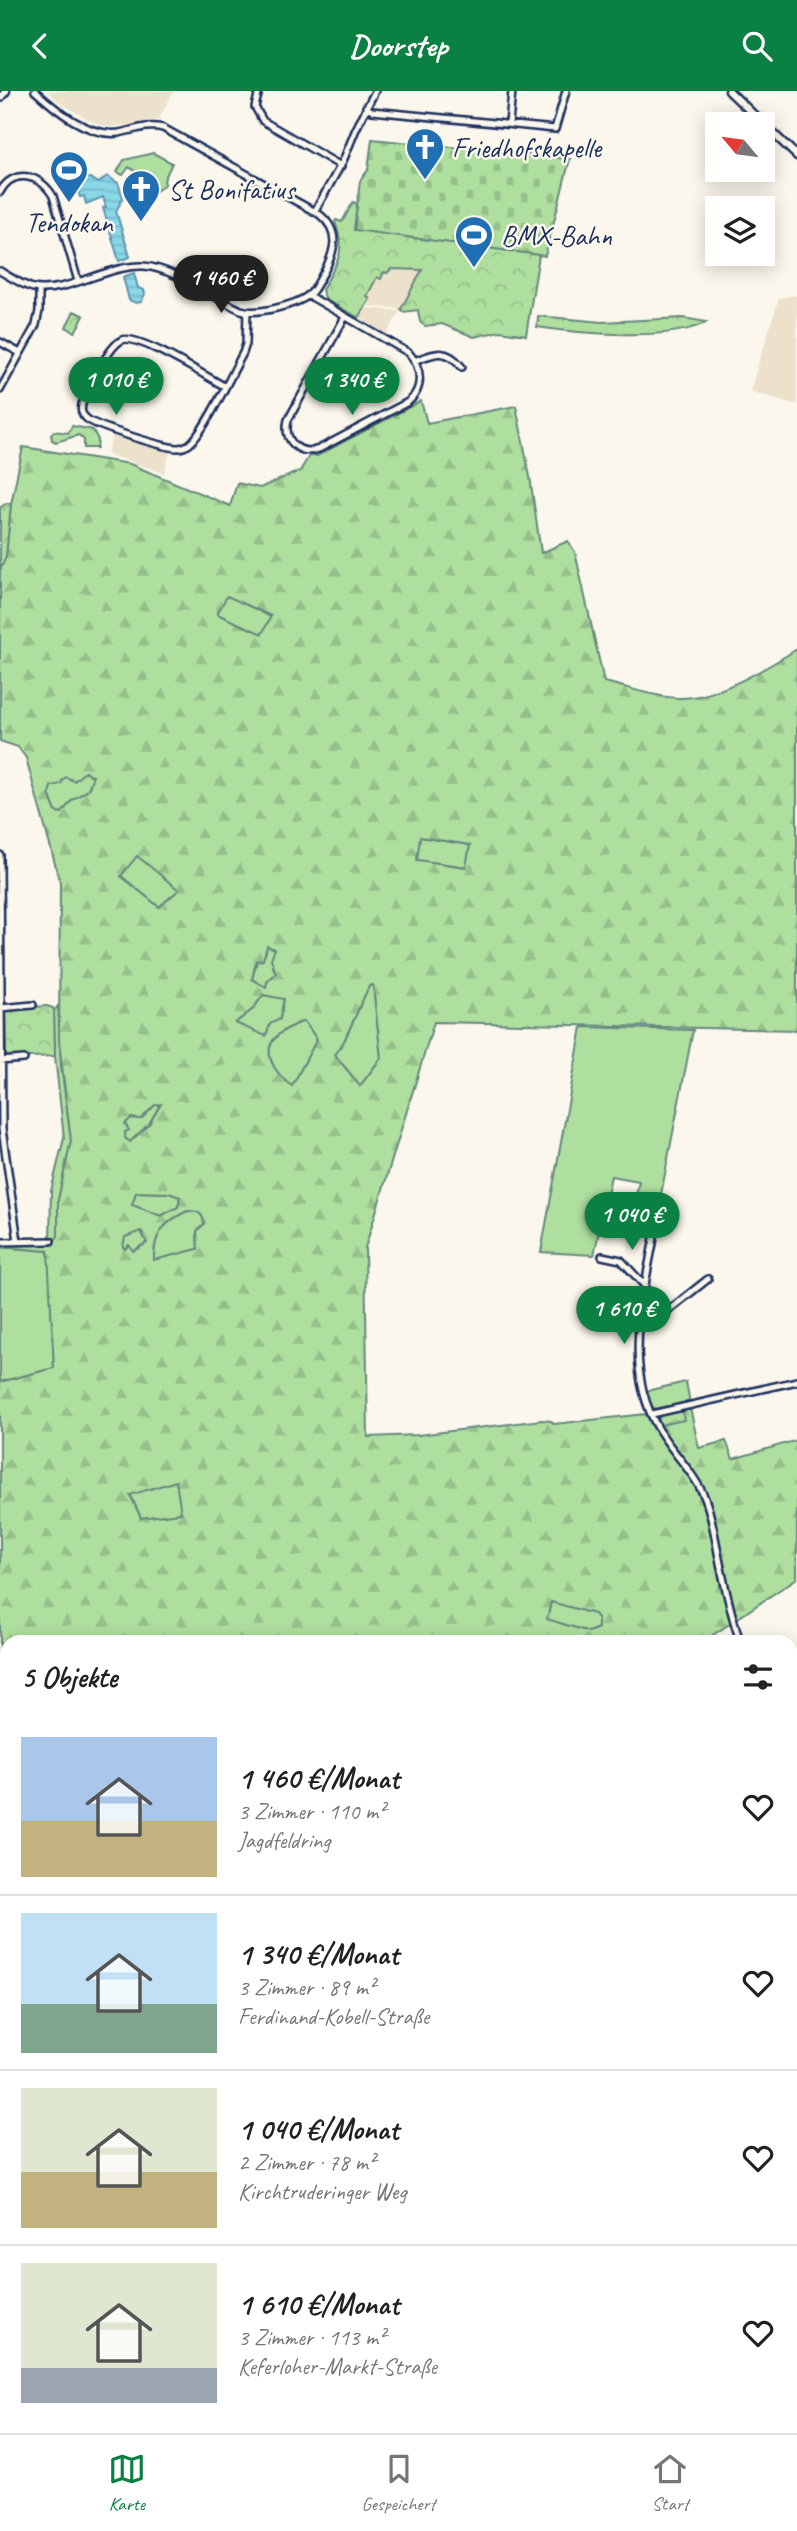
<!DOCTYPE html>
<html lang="de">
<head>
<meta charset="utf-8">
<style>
	:root { --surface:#fff; --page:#f6f6f6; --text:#222; --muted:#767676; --line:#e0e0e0; --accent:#0b8043 }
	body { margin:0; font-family:Caveat,sans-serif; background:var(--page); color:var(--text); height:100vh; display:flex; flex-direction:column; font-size:26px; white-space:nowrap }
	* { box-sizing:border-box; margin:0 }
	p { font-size:23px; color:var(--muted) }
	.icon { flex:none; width:38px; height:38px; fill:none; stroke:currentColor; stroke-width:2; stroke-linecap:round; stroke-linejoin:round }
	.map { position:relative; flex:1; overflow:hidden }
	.drawer { position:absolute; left:0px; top:1544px; width:798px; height:800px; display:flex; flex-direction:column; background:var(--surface); border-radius:21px 21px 0 0; box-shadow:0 4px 18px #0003 }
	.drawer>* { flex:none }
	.needle { width:46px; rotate:299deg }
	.buttons { position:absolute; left:705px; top:21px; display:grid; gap:14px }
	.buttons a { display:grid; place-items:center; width:70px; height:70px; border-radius:0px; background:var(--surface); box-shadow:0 4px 18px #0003; font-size:35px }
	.price { position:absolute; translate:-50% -60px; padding:0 16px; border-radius:24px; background:var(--accent); color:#fff; font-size:23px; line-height:46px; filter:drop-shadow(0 2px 4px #0008) }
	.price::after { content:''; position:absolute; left:50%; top:42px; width:21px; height:16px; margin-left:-10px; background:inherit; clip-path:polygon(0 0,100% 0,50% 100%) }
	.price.current { background:#222; color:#fff }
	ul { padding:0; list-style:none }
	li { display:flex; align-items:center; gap:21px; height:175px; padding:0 21px }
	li+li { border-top:2px solid var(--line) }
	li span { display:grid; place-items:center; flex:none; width:196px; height:140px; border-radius:0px; color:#555 }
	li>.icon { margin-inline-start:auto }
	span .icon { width:84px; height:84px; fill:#fffc; stroke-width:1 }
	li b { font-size:30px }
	h2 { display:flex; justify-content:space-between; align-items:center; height:84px; padding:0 21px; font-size:30px }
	header { display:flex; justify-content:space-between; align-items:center; height:91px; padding:0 21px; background:var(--accent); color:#fff; font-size:32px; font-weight:600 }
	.menu { display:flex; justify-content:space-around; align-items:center; height:98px; border-top:2px solid var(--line); background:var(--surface); font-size:19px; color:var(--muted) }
	.menu a { display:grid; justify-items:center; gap:4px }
	.menu .current { color:var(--accent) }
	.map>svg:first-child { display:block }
	.built { fill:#ece1cb }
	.green { fill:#afdf9f; stroke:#65877e; stroke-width:2 }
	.forest { fill:url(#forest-firs); stroke:#65877e; stroke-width:2; fill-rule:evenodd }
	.cemetery { fill:url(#cemetery-stones); stroke:#65877e; stroke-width:2 }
	.park { fill:url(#park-crowns); stroke:#65877e; stroke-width:2 }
	.water { fill:url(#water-rules); stroke:#5d94b0; stroke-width:2 }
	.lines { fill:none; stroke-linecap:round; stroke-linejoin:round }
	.minor-casing { stroke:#1b2f5e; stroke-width:10 }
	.major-casing { stroke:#1b2f5e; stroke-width:11 }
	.minor { stroke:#fbf7ec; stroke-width:5 }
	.major { stroke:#fbf7ec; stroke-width:6 }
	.labels { text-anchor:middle; stroke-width:5; stroke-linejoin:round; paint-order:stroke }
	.poi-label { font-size:28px; fill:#1b2f5e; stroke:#fbf7ec; text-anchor:start }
</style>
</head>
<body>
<header><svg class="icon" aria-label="back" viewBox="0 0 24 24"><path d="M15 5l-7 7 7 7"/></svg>Doorstep<svg class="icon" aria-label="search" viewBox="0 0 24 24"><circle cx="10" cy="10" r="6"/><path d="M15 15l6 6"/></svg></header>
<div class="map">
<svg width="797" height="2342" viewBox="0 0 797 2342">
	<defs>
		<pattern id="forest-firs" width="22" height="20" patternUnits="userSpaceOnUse" patternTransform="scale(1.75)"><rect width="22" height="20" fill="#afdf9f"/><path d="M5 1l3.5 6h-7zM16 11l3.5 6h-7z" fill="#96c08b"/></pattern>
		<pattern id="cemetery-stones" width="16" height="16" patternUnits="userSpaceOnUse" patternTransform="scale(1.75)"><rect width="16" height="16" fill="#afdf9f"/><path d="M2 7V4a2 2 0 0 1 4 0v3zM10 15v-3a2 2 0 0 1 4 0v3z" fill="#96c08b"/></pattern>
		<pattern id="park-crowns" width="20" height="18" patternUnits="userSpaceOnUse" patternTransform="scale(1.75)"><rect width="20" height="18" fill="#afdf9f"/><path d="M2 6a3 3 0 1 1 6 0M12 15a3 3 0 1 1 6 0" fill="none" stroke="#96c08b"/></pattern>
		<pattern id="water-rules" width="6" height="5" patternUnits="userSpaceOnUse" patternTransform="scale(1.75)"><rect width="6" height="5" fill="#89d7e7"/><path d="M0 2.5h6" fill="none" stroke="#76b9c9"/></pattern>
	</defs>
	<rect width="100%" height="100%" fill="#fbf7ec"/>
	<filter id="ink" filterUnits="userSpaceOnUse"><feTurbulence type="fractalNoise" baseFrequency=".0143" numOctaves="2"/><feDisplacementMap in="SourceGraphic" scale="14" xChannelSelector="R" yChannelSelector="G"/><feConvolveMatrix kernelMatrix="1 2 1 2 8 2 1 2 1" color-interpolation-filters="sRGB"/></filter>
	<g filter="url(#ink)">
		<path class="built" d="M47,0h127l-16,29 -47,7 -13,-3 -14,-7 -24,-14z
			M391,178l32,1 -22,39 -34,-3 3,-7 -3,-3 10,-20z
			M797,204v109h-4l-43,-13 29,-93z
			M365,217l35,3 -13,23 -28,-16z
			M113,343l57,17 -6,22 -57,-19z"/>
		<path class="green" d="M153,62l19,10 -8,17 1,4 -10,8 -3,-2 -4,3 -15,-7 -1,-4 1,-3 4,-1 1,-5 -9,-6 -6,8 -6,-3 7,-12z
			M227,504l44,22 -9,18 -46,-21z
			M85,681l8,4 -5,14 -16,10 -10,13 -6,-1 -7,-18 2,-8 15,-9z
			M420,746l50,8 -3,22 -51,-7z
			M137,764l42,35 -20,17 -38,-31z
			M267,855l9,3 -3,18 3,6 -9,9 -1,6 -14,-9 5,-18 8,-6z
			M373,894l8,73 -21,28 -25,-31 9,-14 25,-55z
			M263,904l21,3 -4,21 -14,18 -31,-14 18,-14z
			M58,915l3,59 10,76 -13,59v37l-3,4 -5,1 1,-51 13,-53 -9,-82 -1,-45z
			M304,930l13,18 -25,48c-7,-5 -11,-10 -16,-17 -18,-27 4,-40 28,-49z
			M582,936l111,3 -38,195 -24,-5 8,-39 -28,-5 -17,79 -53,-3z
			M161,1012l-12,21 -19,18 -5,-4 1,-17 5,-3 10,1 14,-14z
			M136,1101l33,1 11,4 -2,10 -17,9 -29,-11z
			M187,1120c10,-1 16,1 17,13l-7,8 1,17 -44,12c-1,-27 10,-39 33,-50z
			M141,1140l6,11 -14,9 -11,-4 2,-10z
			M0,1156l49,4 5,117 -54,14z
			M686,1291l4,21 -32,7 -6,-3 -6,-16z
			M176,1390l6,32 -41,5 -11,-24z
			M551,1510l43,12 4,6v9l-9,4 -42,-12z
			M7,2076v45l-7,9v-45z"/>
		<path class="forest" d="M421,310l6,22 89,-17 14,71 11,76 27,-12 7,11 29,130c24,5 49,15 74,16 38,1 87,-29 119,-49v381l-363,-8 -69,226 3,189 50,-2 124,-15 9,1 3,3 92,-10 2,3 42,-9 9,40 27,-7 7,18 64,-19v138l-93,63h-697v526l-7,9v-794l54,-14 -6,-117 -48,-4v-3l55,-4 3,-4v-36l13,-59 -12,-100 1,-159 -34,-124 -8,-11 -18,-6v-171l6,-14 5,-52 12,-57 107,17 100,42 7,-23 23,5 40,-17 9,-15h8zM227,505l44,20 -9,18 -45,-20zM85,681l8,4 -5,14 -16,10 -10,13 -6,-1 -7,-18 2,-8 10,-2 1,-4 4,-3 8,4zM420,746l50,8 -4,22 -49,-7zM137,765l42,34 -20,17 -38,-31zM267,855l8,3 -4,10 5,14 -9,9 -1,5 -14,-8 4,-18 7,-1zM373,894l8,73 -21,28 -25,-31 9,-14 25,-55zM263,904l21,4 -4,20 -10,5 -4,12 -31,-13 18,-14zM304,930l13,18 -25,47c-7,-4 -11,-9 -16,-16 -18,-27 4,-40 28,-49zM161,1013l-12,20 -19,18 -5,-4v-6l4,-2 -4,-6 6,-6 10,1 14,-14zM136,1101l33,1 11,4 -2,10 -17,9 -29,-11zM187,1120c10,0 16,1 17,13l-7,7 1,18 -44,11c-1,-26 10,-38 33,-49zM141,1140l6,12 -14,8 -4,-6 -4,4 -2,-2 2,-10zM176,1390l5,32 -40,5 -11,-23zM551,1511l43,12 4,5v9l-9,4 -42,-13z
			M7,2121v215h356l6,6h-369v-212z
			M791,2261l6,2v46l-6,-3z
			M791,2325l6,4v13h-400l-5,-6h399z"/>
		<path class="cemetery" d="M372,48l198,20 -25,97 -191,-26 6,-49 8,-11z"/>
		<path class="park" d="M353,111l4,2 -3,26 185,25 -13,80 -26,-4 -26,6 -32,-13 -17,2 -5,-4 -2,-12 -15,2 -2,-3 21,-39 -31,-1 -4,4 -3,-1 -3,7 -4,-2 -10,19 3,3 -11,19 -33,-18 -4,-10c15,-28 25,-36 13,-68l1,-2 6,2z
			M74,220l10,5 -9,16 -9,-5z
			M538,225l64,6 81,-4 23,4c-32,20 -131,11 -169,5z
			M147,284l12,6 -7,13 -12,-6z
			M72,335l21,4 5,10 -1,8h-13v-8l-5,-5 -23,7 -4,-2 -1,-6 3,-3 14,2z
			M6,412l5,1 -5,52 -6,14v-62z
			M47,915l6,2 1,3 1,45 -49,2 -1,-49z
			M682,1320l2,9 -24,5 -2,-9z"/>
		<path class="water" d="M107,85l11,7 5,15 -7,13 14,46 -11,4 -16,-53 3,-1 -3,-10 -17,7 -2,-8 -4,1 -4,-11 6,-8h8l9,5z
			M134,182l4,15 6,2 1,4 -4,8 -5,1 -7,-3 -6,-23z"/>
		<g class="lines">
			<defs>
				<path id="minor" d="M259,0l-4,16 8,14 78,45
					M366,16l6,4 183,18 11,-38
					M509,33l3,-33
					M0,101c13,-24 40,-18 53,4l25,85
					M315,120l28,-50 13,-32 19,-38
					M0,180c10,6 22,14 33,17 32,7 76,-24 111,-22 32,3 67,31 97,44 16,5 55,-5 68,-15 7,-6 10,-15 15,-23 11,-21 17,-41 -5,-58l-156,-86c-15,-4 -29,2 -44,5 -31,4 -63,-23 -84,-42
					M308,204l101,58c13,15 15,36 -1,49l-89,47c-20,7 -36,-8 -31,-29l57,-103
					M0,251l20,11
					M414,270c21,-8 32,-14 48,6
					M224,295c-17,-9 -87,-53 -102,-46 -15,7 -32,48 -40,64 -1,6 -1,10 4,14 7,8 80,30 92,30 4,0 6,-1 10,-3 15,-9 45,-74 55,-92l3,-9 1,-32
					M0,299l36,-65 3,-14v-22
					M0,764l2,274 16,112
					M0,917l33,-3
					M0,970l24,-2
					M654,1147c-12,64 -31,132 5,192 15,25 37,44 47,71 6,17 9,35 12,52 6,30 12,59 22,88
					M0,1151l51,-1
					M602,1165l19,4 23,25
					M639,1231l21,-5 48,-38
					M652,1323l145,-33
					M791,1711l6,15
					M791,1893l6,4
					M791,1982l6,1"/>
				<path id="major" d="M729,0l68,65
					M0,7l6,-7"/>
			</defs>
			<use href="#minor" class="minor-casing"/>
			<use href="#major" class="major-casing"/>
			<use href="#minor" class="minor"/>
			<use href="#major" class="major"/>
		</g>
	</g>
	<defs>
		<symbol id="church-pin" viewBox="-11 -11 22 30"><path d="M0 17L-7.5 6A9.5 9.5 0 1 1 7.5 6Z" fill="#1f6fb2" stroke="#fbf7ec"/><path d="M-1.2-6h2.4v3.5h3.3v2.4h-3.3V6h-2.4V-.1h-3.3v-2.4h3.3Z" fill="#fff"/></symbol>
		<symbol id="stadium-pin" viewBox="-11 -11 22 30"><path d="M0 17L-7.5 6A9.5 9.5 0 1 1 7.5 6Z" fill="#1f6fb2" stroke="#fbf7ec"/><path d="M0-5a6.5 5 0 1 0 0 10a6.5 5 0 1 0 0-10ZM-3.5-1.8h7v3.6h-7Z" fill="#fff"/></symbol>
	</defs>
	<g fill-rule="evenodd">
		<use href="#church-pin" x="403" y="34" width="44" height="60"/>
		<use href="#stadium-pin" x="47" y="57" width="44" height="60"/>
		<use href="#church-pin" x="119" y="76" width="44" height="60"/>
		<use href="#stadium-pin" x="452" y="122" width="44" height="60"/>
	</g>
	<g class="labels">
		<g class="poi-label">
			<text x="452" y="66">Friedhofskapelle</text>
			<text x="168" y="108">St Bonifatius</text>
			<text x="69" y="141" text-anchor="middle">Tendokan</text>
			<text x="501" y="154">BMX-Bahn</text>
		</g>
	</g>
</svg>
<div class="buttons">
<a><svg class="needle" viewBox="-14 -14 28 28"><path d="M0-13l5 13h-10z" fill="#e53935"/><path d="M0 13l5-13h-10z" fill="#767676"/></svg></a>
<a><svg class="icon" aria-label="layers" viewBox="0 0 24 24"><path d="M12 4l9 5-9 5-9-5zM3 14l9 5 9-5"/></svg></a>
</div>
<b class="price current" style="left:221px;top:224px">1 460 €</b>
<b class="price" style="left:116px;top:326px">1 010 €</b>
<b class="price" style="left:352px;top:326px">1 340 €</b>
<b class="price" style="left:632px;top:1161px">1 040 €</b>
<b class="price" style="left:624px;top:1255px">1 610 €</b>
<section class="drawer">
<h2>5 Objekte<svg class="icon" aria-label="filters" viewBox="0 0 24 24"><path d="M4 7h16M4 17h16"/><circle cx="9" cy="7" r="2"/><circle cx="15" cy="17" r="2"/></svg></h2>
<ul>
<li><span style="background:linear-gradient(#a9c7e8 60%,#c2b280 0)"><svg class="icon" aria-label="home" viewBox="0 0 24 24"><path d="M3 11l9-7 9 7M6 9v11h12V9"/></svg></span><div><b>1 460 €/Monat</b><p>3 Zimmer · 110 m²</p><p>Jagdfeldring</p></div><svg class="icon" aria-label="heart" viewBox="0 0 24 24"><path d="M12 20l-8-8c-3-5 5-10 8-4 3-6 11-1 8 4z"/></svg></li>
<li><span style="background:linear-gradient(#bfe0f5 65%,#7fa58c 0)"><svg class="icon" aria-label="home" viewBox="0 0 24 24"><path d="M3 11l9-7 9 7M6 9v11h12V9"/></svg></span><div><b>1 340 €/Monat</b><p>3 Zimmer · 89 m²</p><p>Ferdinand-Kobell-Straße</p></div><svg class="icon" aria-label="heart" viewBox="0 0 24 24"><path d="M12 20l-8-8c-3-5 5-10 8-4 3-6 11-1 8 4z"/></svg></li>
<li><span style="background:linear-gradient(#dfe7d0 60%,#c2b280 0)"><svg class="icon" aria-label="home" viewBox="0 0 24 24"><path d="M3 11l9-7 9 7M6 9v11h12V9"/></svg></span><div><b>1 040 €/Monat</b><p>2 Zimmer · 78 m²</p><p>Kirchtruderinger Weg</p></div><svg class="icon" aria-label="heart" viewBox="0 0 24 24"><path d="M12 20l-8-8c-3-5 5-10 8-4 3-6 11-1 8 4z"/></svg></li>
<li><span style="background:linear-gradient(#dfe7d0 75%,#9aa5b1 0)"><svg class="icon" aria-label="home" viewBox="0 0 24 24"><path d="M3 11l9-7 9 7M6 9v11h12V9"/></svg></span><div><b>1 610 €/Monat</b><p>3 Zimmer · 113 m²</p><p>Keferloher-Markt-Straße</p></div><svg class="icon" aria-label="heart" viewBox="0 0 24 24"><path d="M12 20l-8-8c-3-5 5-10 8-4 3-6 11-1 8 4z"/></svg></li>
</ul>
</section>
</div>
<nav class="menu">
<a class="current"><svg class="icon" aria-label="map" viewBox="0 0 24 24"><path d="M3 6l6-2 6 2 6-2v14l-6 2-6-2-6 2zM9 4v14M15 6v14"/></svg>Karte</a>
<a><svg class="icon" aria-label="saved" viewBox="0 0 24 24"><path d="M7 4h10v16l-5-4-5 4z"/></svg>Gespeichert</a>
<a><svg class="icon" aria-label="home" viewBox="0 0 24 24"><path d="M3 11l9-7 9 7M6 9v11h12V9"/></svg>Start</a>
</nav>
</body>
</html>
